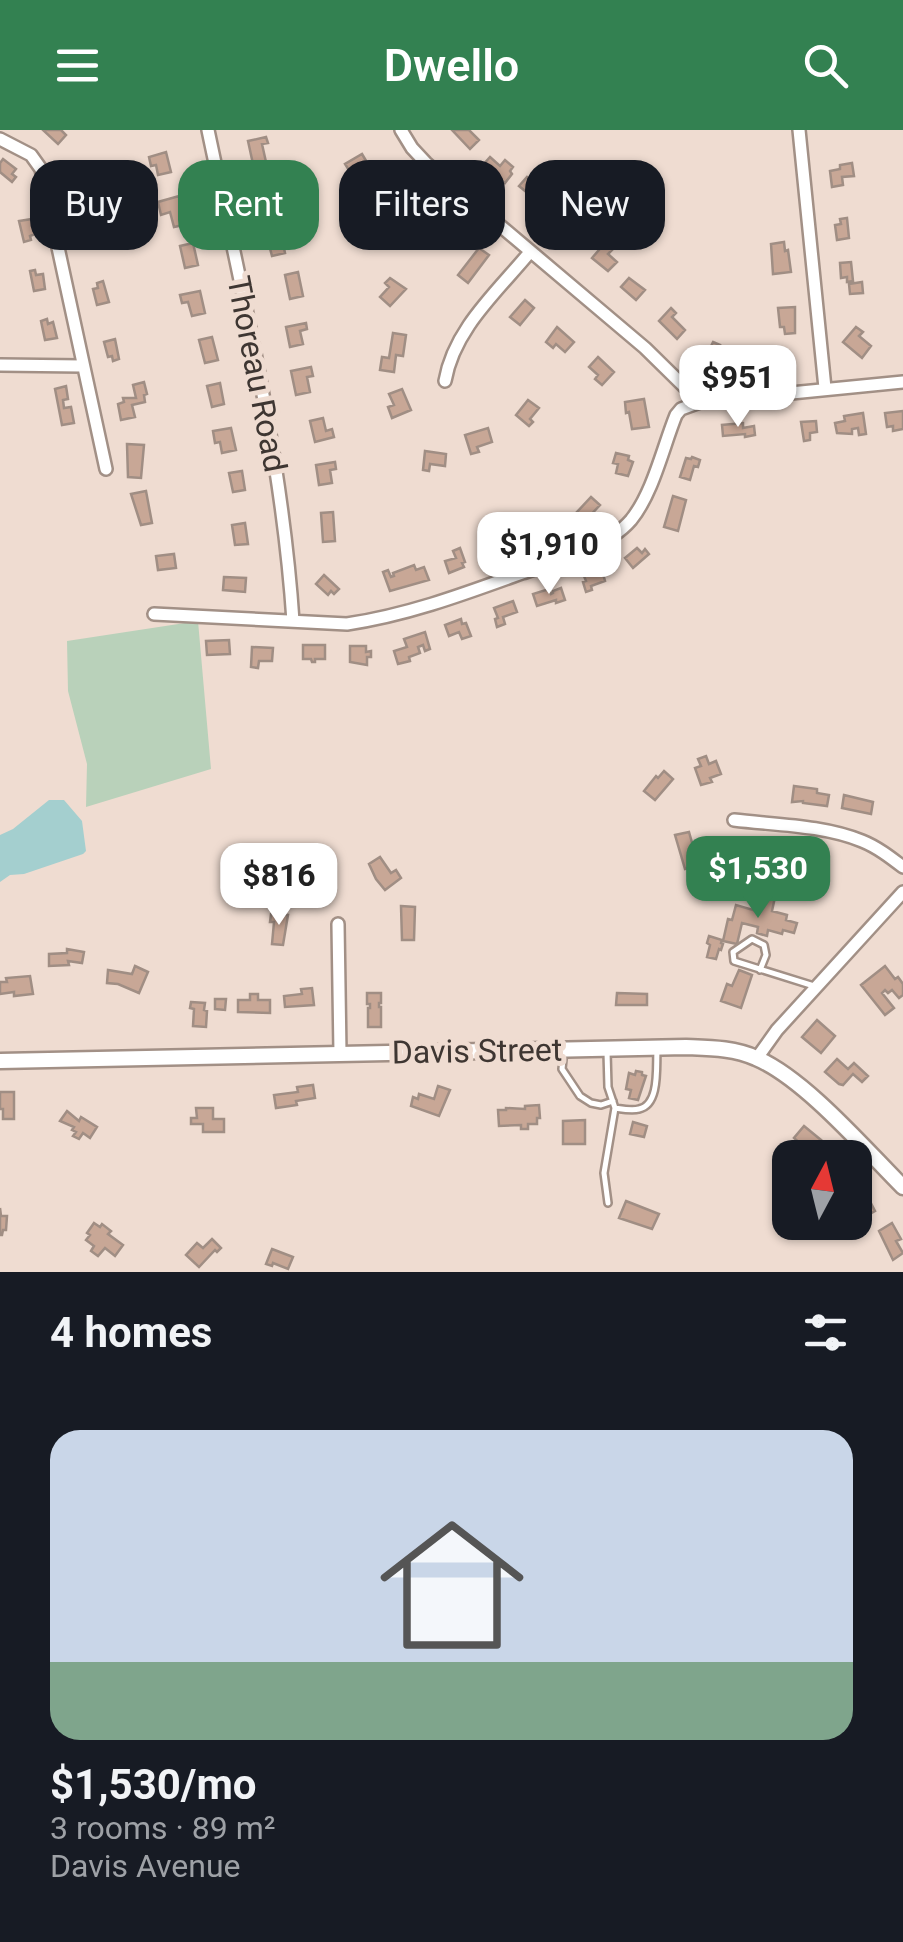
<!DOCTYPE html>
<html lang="en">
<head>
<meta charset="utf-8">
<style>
	:root { --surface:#171b24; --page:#20242c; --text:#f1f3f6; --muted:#9ea1a6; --line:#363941; --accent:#338151 }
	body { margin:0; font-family:Roboto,sans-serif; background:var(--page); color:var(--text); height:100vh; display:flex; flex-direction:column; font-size:38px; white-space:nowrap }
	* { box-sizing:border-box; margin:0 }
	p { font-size:32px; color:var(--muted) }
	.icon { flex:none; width:55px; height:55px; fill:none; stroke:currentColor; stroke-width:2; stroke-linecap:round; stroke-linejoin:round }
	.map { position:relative; height:1142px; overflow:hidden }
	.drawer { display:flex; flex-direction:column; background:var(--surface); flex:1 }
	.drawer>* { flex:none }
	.hud { position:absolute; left:30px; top:30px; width:845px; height:90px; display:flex; gap:20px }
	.needle { width:65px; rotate:7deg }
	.buttons { position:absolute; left:772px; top:1010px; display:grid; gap:20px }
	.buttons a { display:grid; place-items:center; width:100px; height:100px; border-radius:20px; background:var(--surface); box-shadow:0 2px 8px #0004; font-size:50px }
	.price { position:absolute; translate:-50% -85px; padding:0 22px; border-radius:20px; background:#fff; color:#222; font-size:32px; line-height:65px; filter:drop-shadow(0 2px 5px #0008) }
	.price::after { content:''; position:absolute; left:50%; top:60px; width:30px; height:22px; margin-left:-15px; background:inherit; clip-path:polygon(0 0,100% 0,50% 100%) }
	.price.selected { background:var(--accent); color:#fff }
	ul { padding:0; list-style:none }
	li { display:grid; align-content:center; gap:20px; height:530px; padding:0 50px }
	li+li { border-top:2px solid var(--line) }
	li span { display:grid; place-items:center; height:310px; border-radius:30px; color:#555 }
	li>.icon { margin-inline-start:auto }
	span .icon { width:180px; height:180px; fill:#fffc; stroke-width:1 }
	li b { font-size:42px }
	h2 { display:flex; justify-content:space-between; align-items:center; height:120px; padding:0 50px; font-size:42px }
	.chip { padding:0 35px; border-radius:30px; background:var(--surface); box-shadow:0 2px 8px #0004; font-size:35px; line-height:90px }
	.chip.selected { background:var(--accent); color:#fff }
	header { display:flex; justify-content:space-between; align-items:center; height:130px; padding:0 50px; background:var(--accent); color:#fff; font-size:45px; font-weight:600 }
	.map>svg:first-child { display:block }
	.green { fill:#b9d1ba }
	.water { fill:#a4cfcf }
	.building { fill:#c8a796; stroke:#a08e84; stroke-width:2.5 }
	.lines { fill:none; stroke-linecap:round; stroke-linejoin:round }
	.service-casing { stroke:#a29086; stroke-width:10 }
	.minor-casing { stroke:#a29086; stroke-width:16 }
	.tertiary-casing { stroke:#a29086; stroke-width:19 }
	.service { stroke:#fff; stroke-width:5 }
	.minor { stroke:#fff; stroke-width:11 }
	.tertiary { stroke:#fff; stroke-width:14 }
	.labels { text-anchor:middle; stroke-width:10; stroke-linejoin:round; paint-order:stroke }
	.street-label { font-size:32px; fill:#3e3632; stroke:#efdcd1 }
</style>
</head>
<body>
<header><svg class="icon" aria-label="menu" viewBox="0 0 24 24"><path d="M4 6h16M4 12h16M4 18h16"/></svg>Dwello<svg class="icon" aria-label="search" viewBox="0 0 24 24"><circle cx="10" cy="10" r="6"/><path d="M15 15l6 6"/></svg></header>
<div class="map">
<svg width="903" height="1142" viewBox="0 0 903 1142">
	<rect width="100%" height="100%" fill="#efdcd1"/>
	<path class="green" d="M198,491l13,148 -125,38 1,-43 -19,-73 -1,-50z"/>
	<path class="water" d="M49,670h15l18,21 4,30 -3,3 -59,20 -14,1 -10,7v-47l13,-6z"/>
	<path class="building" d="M43,0h18l5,5 -8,9z
		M452,0h17l10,10 -9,9z
		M266,7l2,6 -6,1 4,18 -13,2 -5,-23z
		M166,22l5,20 -13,3 -2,-10 -5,1 -2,-9z
		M362,24l12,20 -13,7 -7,-12 -4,3 -5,-8z
		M490,27l10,9 5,-6 8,7 -3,4 2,3 -7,9 -23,-17z
		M3,29l13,10 -4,5 4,3 -4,5 -12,-10v-9z
		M852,33l2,13 -12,1 1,8 -11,2 -2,-16 10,-2v-4z
		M85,40l5,18 -6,2 1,3 -10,3 -3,-15 5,-2 -1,-4 4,-1v-3z
		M527,47l27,23 -7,9 -28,-23z
		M273,52l6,27 -13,3 -7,-27z
		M398,57l15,14 -9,10 -9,-8 -5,5 -6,-6z
		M179,66l5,16 5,-2 4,13 -19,4 -4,-15 -9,3 -3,-13z
		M561,85l19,16 -7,9 -11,-10 2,-3 -8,-6z
		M436,88l18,15 -9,10 -17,-15z
		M847,88l2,20 -12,2 -2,-15 6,-1 -1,-5z
		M32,89l3,15 -5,2 1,4 -7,2 -5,-21z
		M92,97l2,11 8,-2 1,9 -18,3 -3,-19z
		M280,99l5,24 -13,3 -6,-23z
		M784,112l1,9 3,-1 3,22 -18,2 -2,-30z
		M193,113l5,22 -13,3 -5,-22z
		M605,113l7,7 -4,4 9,8 -9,9 -16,-13z
		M479,118l10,7 -21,28 -10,-8z
		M851,132l2,19 -6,1v-5l-6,1 -1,-15z
		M35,140l1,5 7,-1 2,15 -11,2 -4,-20z
		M298,142l5,24 -13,3 -5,-24z
		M390,148l16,11 -16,17 -10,-9 9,-10 -4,-4z
		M629,148l16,12 -9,10 -15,-13z
		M103,151l6,21 -12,3 -4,-16 5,-1 -1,-5z
		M862,152l1,11 -13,1 -1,-10z
		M200,161l5,22 -13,3 -4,-14 -6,1 -2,-8z
		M525,170l9,8 -14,17 -10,-8z
		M795,177v26l-10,1 -1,-7h-4l-2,-19z
		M671,178l5,5 -4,4 13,13 -8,9 -18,-18z
		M47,189l1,5 5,-2 4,16 -12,2 -4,-19z
		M306,193l1,6 -7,2 3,13 -13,3 -4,-20z
		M557,197l17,15 -9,10 -9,-8 -3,4 -7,-6z
		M856,197l7,5 -4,4 12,10 -9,12 -19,-16z
		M393,203l13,2 -3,21 -7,-1 -2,17 -14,-2 2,-13 7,1z
		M212,207l6,23 -13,3 -6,-23z
		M115,209l4,20 -6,2 -1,-5 -4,1 -4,-15z
		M713,212l7,3 -2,5 15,7 -6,12 -22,-10z
		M598,227l16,15 -12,13 -7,-6 3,-4 -9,-8z
		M311,237l2,9 -6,1 3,15 -14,3 -5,-24z
		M144,252l3,12 -3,1 1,7 -13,3 3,12 -14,3 -3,-16 6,-2 -1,-4h13l-3,-13z
		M220,253l4,21 -12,3 -5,-21z
		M66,256l2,13 -5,1 1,8 7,-1 3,16 -12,2 -7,-36z
		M402,259l9,21 -19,8 -4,-11 6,-2 -5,-11z
		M644,269l5,28 -17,2 -3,-17 -3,1 -1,-11z
		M528,270l11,8 -9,11 3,3 -4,4 -13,-11z
		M903,281v18l-10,2v-5l-6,1 -2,-14z
		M863,283l3,21 -7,1 -1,-7 -6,1v5l-15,-1 -2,-10 10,-2 -1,-5z
		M323,288l3,13 6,-2 2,8 -19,5 -5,-21z
		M816,291l1,11 -7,1v7l-6,1 -3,-19z
		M743,293v5l11,-2 1,9 -10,2v-3l-22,2 -1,-11z
		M231,298l5,22 -14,3 -2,-11 -5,1 -2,-12z
		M488,298l4,14 -15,5 2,5 -8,2 -6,-19z
		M127,314l17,1 -3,33 -13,-1z
		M425,321l21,3 -1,12 -15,-2 -1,7 -6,-1z
		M616,323l13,3 -1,4 5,2 -5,14 -12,-3 2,-9 -5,-1z
		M692,327l8,3 -2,7 -4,-1 -4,14 -10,-3 6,-19 5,1z
		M335,332l1,7 -6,1 2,13 -13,2 -3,-20z
		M242,341l3,19 -12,2 -4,-19z
		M146,361l6,32 -11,2 -10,-31z
		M673,366l13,4 -8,31 -14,-4z
		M591,367l9,8 -14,15 -9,-8z
		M333,382l2,29 -12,1 -2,-29z
		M245,393l3,21 -13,1 -3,-20z
		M541,394l2,4h6v10l-16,6 -4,-12 4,-1 -1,-4z
		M493,406l3,8 11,-5 5,12 -14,6 -3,-6 -4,2 -6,-13z
		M460,418l5,14 -3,1 2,4 -15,6 -4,-12 11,-3 -3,-7z
		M637,418l5,5 3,-4 4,5 -16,14 -8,-10z
		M174,424l2,14 -18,2 -2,-14z
		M414,435l2,5 8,-3 5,13 -39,11 -7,-19 5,-2 3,7 3,-1 -1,-3z
		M602,440l3,11 -14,5 1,4 -6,2 -3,-10 3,-1 -2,-5z
		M324,445l15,14 -5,5 -3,-3 -3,4 -12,-11z
		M224,447l22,1 -1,14 -22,-2z
		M561,458l4,12 -9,3v-3l-19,6 -4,-12 16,-5 2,5 2,-1v-2z
		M513,471l4,11 -14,5 2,7 -8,3 -2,-8 3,-1 -4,-10z
		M461,489l1,5 4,-1 5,13 -9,3 -3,-7 -10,4 -4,-11z
		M425,502l5,17 -5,2 -2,-6 -5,2 2,6 -11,4 1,4 -12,3 -4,-13 13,-4 -3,-8z
		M229,510l1,14 -23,1 -1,-14z
		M303,515h22v14h-10v3h-3l-1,-3h-8z
		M350,516h16v6l5,-1v6h-4v8l-17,-3z
		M252,517l21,1 -1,13h-13l-1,7 -7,-1z
		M706,626l3,8 7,-3 5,13 -11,4 2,4 -11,3 -6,-17 6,-2 -3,-7z
		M664,641l9,8 -18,21 -11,-9 12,-15 2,2z
		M794,656l23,3v4l12,2 -2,11 -24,-3v-2l-11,1z
		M844,665l29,7 -2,12 -29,-6z
		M689,702l6,21 6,-1 3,12 -19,5 -10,-34z
		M766,721l26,3 -1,14 -27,-2z
		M380,727l11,16 5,-3 5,8 -16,12 -9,-11 -7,-15z
		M308,744l6,13 -15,8 -3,-6 -12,6 -5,-10 12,-6 2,3z
		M765,764l10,3 -3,14 15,4 -1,5 11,3 -3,10 -11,-3 -1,4 -14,-4 -1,6 -10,-3 1,-6 -16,-4 -5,21 -14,-3 5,-22 4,1 4,-15 24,7z
		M401,776l14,1 -1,33h-12z
		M271,784l17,1 -5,30 -11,-1 2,-22h-4z
		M709,806l13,4 -1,3 2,1 -2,6 -2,-1 -3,10 -9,-2 3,-12 -3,-2z
		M67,819l17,3 -2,11 -14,-2 1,4 -20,1v-12l18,-1z
		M135,836l13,6 -9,21 -21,-9 -11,-1 1,-13 24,4z
		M885,836l10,13 3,-2 5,7v11l-4,3 -7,-8 -4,3 -3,-3 -3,3 12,15 -9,7 -24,-30z
		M739,840l13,5 -11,33 -20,-7 6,-17 5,2z
		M30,846l3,18 -19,2v-4l-14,2v-12h7l-1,-4z
		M312,858l2,17 -29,2 -1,-11 18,-2 -1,-5z
		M367,863h14v10h-2v4h2v20h-13v-19h2v-4h-3z
		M617,863l30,1v11h-31z
		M250,864h8v6h12v13l-32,-1v-12h12z
		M215,869h11l-1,11 -10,-1z
		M191,872l14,1 -1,7 3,1 -1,16 -13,-1 1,-17 -4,-1z
		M817,890l18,16 -14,17 -19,-16z
		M837,929l11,10 6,-6 14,13 -6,6 -9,-8 -10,11 -4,-1 -14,-12z
		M636,941l6,1v3l4,1 -8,24 -9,-2 2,-8 -5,-1 3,-16 6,2z
		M313,955l2,13 -19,3 1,4 -21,3 -2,-13 24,-3 -1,-5z
		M438,956l12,4 -11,26 -28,-10 2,-9 5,2 1,-5 15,5z
		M0,962h14v27h-11v-10h-3z
		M539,975l1,13h-3v6h-9v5h-7v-4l-22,1 -1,-16h8v-2l19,1v-3z
		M196,978h17v11h11v13h-21v-8h-12v-6h6z
		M67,981l12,10 2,-4 16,10 -7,11 -7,-5 -4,6 -6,-3 3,-4 -4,-2 2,-3 -14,-6z
		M585,990v24h-22v-23z
		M633,992l14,4 -3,11 -14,-3z
		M804,996l17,14 -14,16 -6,-6 3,-3 -10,-9z
		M863,1058l12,23 -16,9 -4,-7 4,-3 -4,-18z
		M626,1071l33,13 -7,15 -33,-11z
		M0,1078l1,8h6l-1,14h-3l-1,5h-2z
		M94,1093l6,4 2,-3 9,7 -3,3 15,11 -8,11 -10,-8 -7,8 -7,-5 3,-5 -8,-6 4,-5 -3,-2z
		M892,1093l9,16 -5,2 7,12 -10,7 -14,-29z
		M212,1109l9,9 -4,4 -2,-2 -16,17 -13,-12 11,-12 6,5z
		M272,1119l21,8 -5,12 -15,-6 -1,3 -6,-2z"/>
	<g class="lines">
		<defs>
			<path id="service" d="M760,840l6,-15 -2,-10 -12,-6 -19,13 1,9 80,25
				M564,920l-2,19 18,27 11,7 10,2 12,-4
				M607,922l1,35 7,21 -11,65 4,30
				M615,978c7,1 17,3 24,1 21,-4 17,-42 18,-58"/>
			<path id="minor" d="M208,0c34,162 74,325 85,491
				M401,0l11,18 14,15 219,185 55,54 203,-20
				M799,0l26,258
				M0,9l31,16 10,14 65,300
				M0,235l82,1
				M445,251c9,-52 52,-89 85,-129
				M154,484l193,10c61,-9 117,-30 175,-51 34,-11 85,-25 109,-53 22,-27 32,-73 45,-105l5,-6 19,-7
				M734,690c41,5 89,5 128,21 15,6 28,16 41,26
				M338,794l2,129
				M757,928l20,-28 126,-138"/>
			<path id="tertiary" d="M0,931l686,-14c24,1 48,1 70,11 48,20 109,91 147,129"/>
		</defs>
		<use href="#service" class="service-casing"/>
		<use href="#minor" class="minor-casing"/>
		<use href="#tertiary" class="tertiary-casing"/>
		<use href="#service" class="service"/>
		<use href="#minor" class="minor"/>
		<use href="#tertiary" class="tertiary"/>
	</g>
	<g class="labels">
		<g class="street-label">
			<text transform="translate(257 244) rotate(79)" y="11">Thoreau Road</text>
			<text transform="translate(477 921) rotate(-1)" y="11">Davis Street</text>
		</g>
	</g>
</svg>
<div class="buttons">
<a><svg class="needle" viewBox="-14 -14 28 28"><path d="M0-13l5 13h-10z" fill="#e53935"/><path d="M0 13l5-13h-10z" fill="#9ea1a6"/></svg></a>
</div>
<b class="price" style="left:738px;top:300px">$951</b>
<b class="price" style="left:549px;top:467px">$1,910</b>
<b class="price selected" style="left:758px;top:791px">$1,530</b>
<b class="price" style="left:279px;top:798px">$816</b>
<div class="hud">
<a class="chip">Buy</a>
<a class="chip selected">Rent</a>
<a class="chip">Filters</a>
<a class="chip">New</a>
</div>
</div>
<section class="drawer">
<h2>4 homes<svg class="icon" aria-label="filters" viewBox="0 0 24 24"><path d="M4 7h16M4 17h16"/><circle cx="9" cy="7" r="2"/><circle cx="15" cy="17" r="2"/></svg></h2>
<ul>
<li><span style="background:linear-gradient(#c9d6e8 75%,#7fa58c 0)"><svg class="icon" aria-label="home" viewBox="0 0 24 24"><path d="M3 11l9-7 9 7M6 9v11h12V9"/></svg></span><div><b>$1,530/mo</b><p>3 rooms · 89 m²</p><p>Davis Avenue</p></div></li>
</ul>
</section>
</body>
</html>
